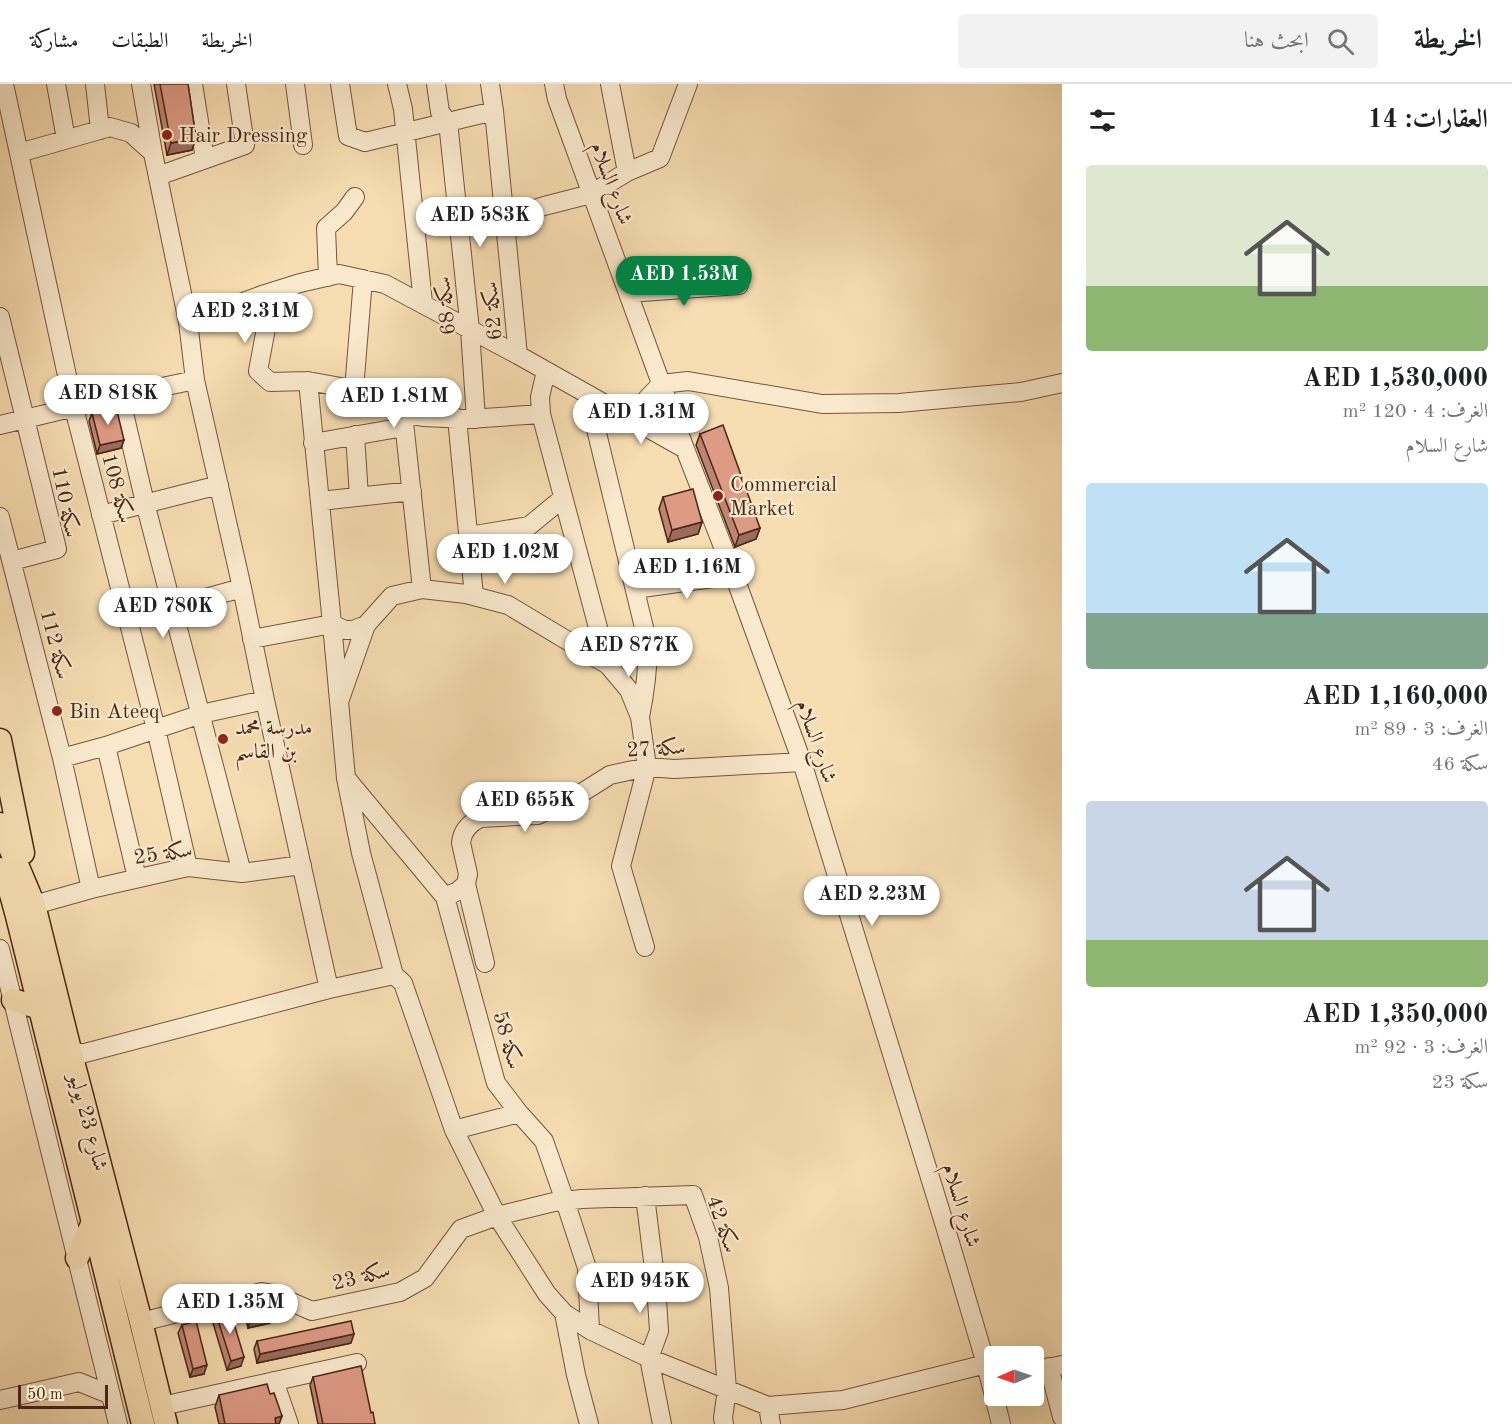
<!DOCTYPE html>
<html lang="ar">
<head>
<meta charset="utf-8">
<style>
	:root { --surface:#fff; --page:#f2f2f2; --text:#202124; --muted:#757577; --line:#e0e0e0; --accent:#0b8043 }
	body { margin:0; font-family:"Old Standard TT",Amiri,serif; background:var(--page); color:var(--text); direction:rtl; height:100vh; display:flex; flex-direction:column; font-size:22px; white-space:nowrap }
	* { box-sizing:border-box; margin:0 }
	p { font-size:20px; color:var(--muted) }
	.icon { flex:none; width:33px; height:33px; fill:none; stroke:currentColor; stroke-width:2; stroke-linecap:round; stroke-linejoin:round }
	.map { position:relative; flex:1; overflow:hidden; direction:ltr }
	.details { display:flex; flex-direction:column; background:var(--surface); width:450px }
	.details>* { flex:none }
	.needle { width:39px; rotate:268deg }
	.fabs { position:absolute; left:984px; top:1262px; display:grid; gap:12px }
	.fabs a { display:grid; place-items:center; width:60px; height:60px; border-radius:6px; background:var(--surface); box-shadow:0 6px 24px #0002; font-size:30px }
	.scale { position:absolute; left:18px; bottom:15px; width:90px; box-sizing:border-box; padding-left:6px; border:3px solid #4a2717; border-top:0; font-size:16px; line-height:21px; white-space:nowrap; color:#4a2717; -webkit-text-stroke:4px #fae9cd; paint-order:stroke }
	.price { position:absolute; translate:-50% -51px; padding:0 14px; border-radius:21px; background:#fff; color:#222; font-size:20px; line-height:39px; filter:drop-shadow(0 2px 3px #0008) }
	.price::after { content:''; position:absolute; left:50%; top:36px; width:18px; height:14px; margin-left:-9px; background:inherit; clip-path:polygon(0 0,100% 0,50% 100%) }
	.price.on { background:var(--accent); color:#fff }
	ul { padding:0; list-style:none }
	li { display:grid; align-content:center; gap:12px; height:318px; padding:0 24px }
	li span { display:grid; place-items:center; height:186px; border-radius:6px; color:#555 }
	li>.icon { margin-inline-start:auto }
	span .icon { width:108px; height:108px; fill:#fffc; stroke-width:1 }
	li b { font-size:26px }
	h2 { display:flex; justify-content:space-between; align-items:center; height:72px; padding:0 24px; font-size:26px }
	header { display:flex; align-items:center; gap:36px; box-sizing:border-box; height:84px; padding:0 30px; background:var(--surface); border-bottom:2px solid var(--line) }
	header strong { font-size:28px }
	nav { display:flex; gap:33px; margin-inline-start:auto; font-size:21px }
	.search { width:420px; height:54px; background:var(--page); display:flex; align-items:center; gap:15px; box-sizing:border-box; padding:0 21px; border-radius:6px; color:var(--muted); font-size:22px }
	main { display:flex; flex:1; min-height:0 }
	.map>svg:first-child { display:block }
	.lines { fill:none; stroke-linecap:round; stroke-linejoin:round }
	.minor-casing { stroke:#75543e; stroke-width:20 }
	.major-casing { stroke:#4a2717; stroke-width:25 }
	.minor { stroke:#fae9cd; stroke-width:18 }
	.major { stroke:#f7ddb2; stroke-width:22 }
	.wall { fill:#be8472; stroke:#4a2717; stroke-width:1.5 }
	.shaded-wall { fill:#9b6c5d; stroke:#4a2717; stroke-width:1.5 }
	.building { fill:#dd9a85; stroke:#4a2717; stroke-width:1.5 }
	.poi-dot { fill:#8f2418; stroke:#fae9cd; stroke-width:2 }
	.labels { text-anchor:middle; stroke-width:4.5; stroke-linejoin:round; paint-order:stroke }
	.poi-label { font-size:21px; fill:#4a2717; stroke:#fae9cd; text-anchor:start }
	.street-label { font-size:21px; fill:#4a2717; stroke:#fae9cd }
</style>
</head>
<body>
<header>
<strong>الخريطة</strong>
<div class="search"><svg class="icon" aria-label="search" viewBox="0 0 24 24"><circle cx="10" cy="10" r="6"/><path d="M15 15l6 6"/></svg>ابحث هنا</div>
<nav><a>الخريطة</a><a>الطبقات</a><a>مشاركة</a></nav>
</header>
<main>
<section class="details">
<h2>العقارات: 14<svg class="icon" aria-label="filters" viewBox="0 0 24 24"><path d="M4 7h16M4 17h16"/><circle cx="9" cy="7" r="2"/><circle cx="15" cy="17" r="2"/></svg></h2>
<ul>
<li><span style="background:linear-gradient(#dfe7d0 65%,#8fb573 0)"><svg class="icon" aria-label="home" viewBox="0 0 24 24"><path d="M3 11l9-7 9 7M6 9v11h12V9"/></svg></span><div><b>AED 1,530,000</b><p>الغرف: 4 · 120 m²</p><p>شارع السلام</p></div></li>
<li><span style="background:linear-gradient(#bfe0f5 70%,#7fa58c 0)"><svg class="icon" aria-label="home" viewBox="0 0 24 24"><path d="M3 11l9-7 9 7M6 9v11h12V9"/></svg></span><div><b>AED 1,160,000</b><p>الغرف: 3 · 89 m²</p><p>سكة 46</p></div></li>
<li><span style="background:linear-gradient(#c9d6e8 75%,#8fb573 0)"><svg class="icon" aria-label="home" viewBox="0 0 24 24"><path d="M3 11l9-7 9 7M6 9v11h12V9"/></svg></span><div><b>AED 1,350,000</b><p>الغرف: 3 · 92 m²</p><p>سكة 23</p></div></li>
</ul>
</section>
<div class="map">
<svg width="1062" height="1340" viewBox="0 0 1062 1340">
	<rect width="100%" height="100%" fill="#f7ddb2"/>
	<filter id="stains"><feTurbulence type="fractalNoise" baseFrequency=".00333" numOctaves="4"/><feColorMatrix values="0 0 0 0 .2 0 0 0 0 .09 0 0 0 0 .02 0 0 0 .5 -.17"/></filter>
	<radialGradient id="worn" r=".72"><stop offset=".6" stop-color="#630" stop-opacity="0"/><stop offset="1" stop-color="#630" stop-opacity=".3"/></radialGradient>
	<g class="lines">
		<defs>
			<path id="minor" d="M4,0l70,324 82,321 32,138
				M56,0l10,55
				M95,0l5,46
				M141,0l12,69 35,169 7,58 47,208 23,112 64,289
				M193,0l12,75
				M295,0l8,61
				M340,0l8,52 17,6 129,-31
				M397,0l6,25 20,194
				M436,0l4,28 8,10 22,208 6,89
				M490,0l4,27 24,244
				M554,0l3,15 128,350 49,126 68,187 143,464 41,138 15,60
				M610,0l17,88
				M19,69l91,-26 21,6 22,20
				M158,92l87,-31 -9,-61
				M505,135l39,-13 47,-12 36,-22 33,-14 28,-74
				M328,193l-2,-49 18,-16 11,-15
				M628,209l111,-8
				M265,210l2,29 -9,48 12,11 38,-1 38,7 18,5 39,20 20,4 46,2 72,-5
				M0,233l57,232 -45,12
				M188,238l77,-28 35,-11 39,-9 46,10 133,71 167,94
				M546,287l-6,26 1,17 67,251
				M308,297l24,243 14,154 15,75 33,122
				M354,306l9,-111
				M120,312l25,107 97,370
				M588,312l60,248c0,25 -3,48 -8,73
				M616,326l16,-3 12,-5 17,-18 27,-3 134,23 77,-1 122,-11 41,-9
				M403,329l19,176
				M457,334l17,178
				M0,341l120,-29 75,-16
				M355,351l4,62
				M313,359l91,-16
				M320,417l92,-10
				M101,431l118,-30
				M0,433l62,241 29,131
				M469,452l60,-10 34,-28
				M635,505l99,-14
				M173,523l69,-19
				M252,555l80,-15 13,6h8l13,-5
				M339,618l27,-77 26,-29 30,-7 44,5 42,11 100,60 21,25 11,27 7,50 -26,99 24,81
				M106,662l31,132
				M62,674l44,-12 95,-32 64,-14
				M346,694l99,119 51,186 23,30 25,28 21,60 22,67 3,62
				M466,800l19,79
				M445,813l13,-6 8,-7 2,-10 -7,-31c1,-12 9,-20 19,-25l58,-3 37,-18 35,-22 37,-8 27,2 128,-7
				M34,821l57,-16 97,-22 54,6 60,-8
				M0,865l118,475
				M70,966l11,4 248,-65 65,-14 9,8 51,147 43,86 50,78 17,19 26,17 59,28 119,48 75,-6 143,-36
				M454,1046l65,-17
				M645,1112l11,89 3,46 -10,27 13,66
				M564,1229l12,62 13,49
				M141,1238l121,-30 11,2 39,17 88,-19 25,-14 36,-49 36,-13 57,-14 28,-3 111,-4 15,42 11,51 8,101 -4,29 1,6
				M1049,1283l13,50
				M1034,1287l28,-6
				M274,1297l15,43
				M0,1316l79,-18 32,13
				M162,1322l195,-43
				M768,1322l3,18"/>
			<path id="major" d="M0,656l23,113
				M0,740l34,81 36,145 71,272 25,102
				M0,785l11,25 6,22 126,508
				M13,916l27,8
				M77,1174l16,-36"/>
		</defs>
		<use href="#minor" class="minor-casing"/>
		<use href="#major" class="major-casing"/>
		<use href="#minor" class="minor"/>
		<use href="#major" class="major"/>
	</g>
	<path class="wall" d="M154,0h34l8,54 -4,12 -25,5z
		M92,329l32,27 -3,8 -24,6 -8,-33z
		M700,350l60,94 -4,11 -21,8 -39,-102z
		M663,413l39,25 -4,12 -30,8 -9,-33z
		M247,1226l25,7 -2,6 -22,5 -3,-12z
		M216,1230l25,52 -14,4 -14,-47z
		M182,1241l22,49 -14,3 -12,-44z
		M257,1257l94,2 -94,20 -3,-14z
		M313,1293l58,36 4,11h-57l-8,-39z
		M270,1310l12,22 -3,8h-60l-4,-17 4,-12z"/>
	<path class="shaded-wall" d="M196,54l-4,12 -25,5 4,-12z
		M124,356l-3,8 -24,6 3,-9z
		M702,438l-4,12 -30,8 4,-12z
		M760,444l-4,11 -21,8 4,-12z
		M272,1233l-2,6 -22,5 2,-6z
		M354,1250l-3,9 -94,20 3,-9z
		M244,1273l-3,9 -14,4 4,-9z
		M207,1281l-3,9 -14,3 3,-8z
		M282,1332l-3,8h-6l2,-6z"/>
	<path class="building" d="M160,0h28l8,54 -25,5z
		M116,323l8,33 -24,5 -8,-32z
		M723,341l37,103 -21,7 -39,-101z
		M693,405l9,33 -30,8 -9,-33z
		M269,1221l3,12 -22,5 -3,-12z
		M230,1226l14,47 -13,4 -15,-47z
		M196,1237l11,44 -14,4 -11,-44z
		M351,1237l3,13 -94,20 -3,-13z
		M361,1282l10,47 2,-1 2,12h-52l-10,-47z
		M267,1300l3,10 4,-1 8,23 -7,2 1,6h-51l-6,-29z"/>
	<g class="poi-dot">
		<circle cx="167" cy="51" r="6"/>
		<circle cx="718" cy="412" r="6"/>
		<circle cx="57" cy="627" r="6"/>
		<circle cx="223" cy="655" r="6"/>
	</g>
	<g class="labels">
		<g class="poi-label">
			<text x="179" y="58">Hair Dressing</text>
			<text x="730" y="407">Commercial<tspan x="730" dy="24">Market</tspan></text>
			<text x="69" y="634">Bin Ateeq</text>
			<text x="235" y="650">مدرسة محمد<tspan x="235" dy="24">بن القاسم</tspan></text>
		</g>
		<g class="street-label">
			<text transform="translate(612 99) rotate(70)" y="7">شارع السلام</text>
			<text transform="translate(445 222) rotate(-96)" y="7">سكة 68</text>
			<text transform="translate(492 227) rotate(-95)" y="7">سكة 62</text>
			<text transform="translate(118 404) rotate(75)" y="7">سكة 108</text>
			<text transform="translate(66 418) rotate(79)" y="7">سكة 110</text>
			<text transform="translate(56 560) rotate(76)" y="7">سكة 112</text>
			<text transform="translate(817 657) rotate(71)" y="7">شارع السلام</text>
			<text transform="translate(656 664) rotate(-3)" y="7">سكة 27</text>
			<text transform="translate(163 769) rotate(-8)" y="7">سكة 25</text>
			<text transform="translate(508 956) rotate(74)" y="7">سكة 58</text>
			<text transform="translate(89 1038) rotate(75)" y="7">شارع 23 يوليو</text>
			<text transform="translate(962 1121) rotate(73)" y="7">شارع السلام</text>
			<text transform="translate(723 1140) rotate(71)" y="7">سكة 42</text>
			<text transform="translate(361 1192) rotate(-14)" y="7">سكة 23</text>
		</g>
	</g>
	<rect width="100%" height="100%" filter="url(#stains)"/>
	<rect width="100%" height="100%" fill="url(#worn)"/>
</svg>
<div class="fabs">
<a><svg class="needle" viewBox="-14 -14 28 28"><path d="M0-13l5 13h-10z" fill="#e53935"/><path d="M0 13l5-13h-10z" fill="#757577"/></svg></a>
</div>
<div class="scale">50 m</div>
<b class="price" style="left:480px;top:164px">AED 583K</b>
<b class="price on" style="left:684px;top:223px">AED 1.53M</b>
<b class="price" style="left:245px;top:260px">AED 2.31M</b>
<b class="price" style="left:108px;top:342px">AED 818K</b>
<b class="price" style="left:394px;top:345px">AED 1.81M</b>
<b class="price" style="left:641px;top:361px">AED 1.31M</b>
<b class="price" style="left:505px;top:501px">AED 1.02M</b>
<b class="price" style="left:687px;top:516px">AED 1.16M</b>
<b class="price" style="left:163px;top:555px">AED 780K</b>
<b class="price" style="left:629px;top:594px">AED 877K</b>
<b class="price" style="left:525px;top:749px">AED 655K</b>
<b class="price" style="left:872px;top:843px">AED 2.23M</b>
<b class="price" style="left:640px;top:1230px">AED 945K</b>
<b class="price" style="left:230px;top:1251px">AED 1.35M</b>
</div>
</main>
</body>
</html>
